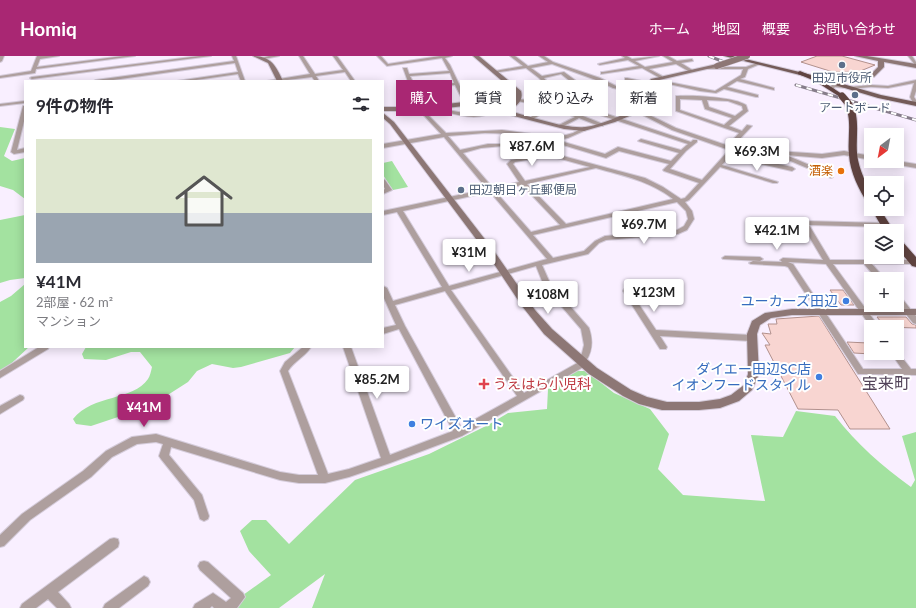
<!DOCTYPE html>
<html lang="ja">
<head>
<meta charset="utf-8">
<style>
	:root { --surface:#fff; --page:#f2f2f3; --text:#2b2b33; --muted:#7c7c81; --accent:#a92773 }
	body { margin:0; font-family:Lato,"Noto Sans JP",sans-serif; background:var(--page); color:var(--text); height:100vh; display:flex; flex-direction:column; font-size:15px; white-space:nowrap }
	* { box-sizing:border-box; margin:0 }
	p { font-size:13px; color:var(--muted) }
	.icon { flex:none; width:22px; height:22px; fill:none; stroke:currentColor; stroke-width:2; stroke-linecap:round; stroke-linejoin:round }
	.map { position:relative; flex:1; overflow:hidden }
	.panel { position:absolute; left:24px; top:24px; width:360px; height:268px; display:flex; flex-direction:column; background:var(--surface); border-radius:0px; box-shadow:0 2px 10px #0003 }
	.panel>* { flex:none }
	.top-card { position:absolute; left:396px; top:24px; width:380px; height:36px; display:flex; gap:8px }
	.needle { width:26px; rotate:212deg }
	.buttons { position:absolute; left:864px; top:72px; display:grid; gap:8px }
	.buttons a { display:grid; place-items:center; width:40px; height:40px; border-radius:0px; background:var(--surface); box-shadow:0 2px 10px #0003; font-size:20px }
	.price { position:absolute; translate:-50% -34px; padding:0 9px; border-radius:4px; background:#fff; color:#222; font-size:13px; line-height:26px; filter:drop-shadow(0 1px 2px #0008) }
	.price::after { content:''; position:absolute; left:50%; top:24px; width:12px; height:9px; margin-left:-6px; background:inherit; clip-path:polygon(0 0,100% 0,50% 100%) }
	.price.on { background:var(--accent); color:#fff }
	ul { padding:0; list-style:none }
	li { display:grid; align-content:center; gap:8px; height:212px; padding:0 12px }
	li span { display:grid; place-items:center; height:124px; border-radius:0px; color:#555 }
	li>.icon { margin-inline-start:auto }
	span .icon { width:72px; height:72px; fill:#fffc; stroke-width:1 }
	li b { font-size:17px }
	h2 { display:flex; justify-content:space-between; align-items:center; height:48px; padding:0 12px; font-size:17px }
	.pill { padding:0 14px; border-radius:0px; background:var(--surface); box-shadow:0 2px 10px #0003; font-size:14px; line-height:36px }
	.pill.on { background:var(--accent); color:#fff }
	header { display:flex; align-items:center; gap:24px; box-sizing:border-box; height:56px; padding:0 20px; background:var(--accent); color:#fff }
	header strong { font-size:19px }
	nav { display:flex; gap:22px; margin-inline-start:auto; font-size:14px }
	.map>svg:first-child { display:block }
	.green { fill:#a3e2a0 }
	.building { fill:#f8d5d1; stroke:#b2918d }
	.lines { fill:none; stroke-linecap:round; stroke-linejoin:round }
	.street-casing { stroke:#d5ccdb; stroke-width:2 }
	.secondary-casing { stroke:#d5ccdb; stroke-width:2 }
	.primary-casing { stroke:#d5ccdb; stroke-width:2 }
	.highway-casing { stroke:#d5ccdb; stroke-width:2 }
	.street { fill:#ae9f9e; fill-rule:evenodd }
	.secondary { fill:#8d7775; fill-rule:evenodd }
	.primary { fill:#745b58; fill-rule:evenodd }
	.highway { fill:#5f4340; fill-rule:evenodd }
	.rail-casing { stroke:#867d8a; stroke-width:3 }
	.rail { stroke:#fff; stroke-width:2; stroke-dasharray:5.5; stroke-linecap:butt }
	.secondary-bridge-casing { stroke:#d5ccdb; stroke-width:7; stroke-linecap:butt }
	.highway-bridge-casing { stroke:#d5ccdb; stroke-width:8; stroke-linecap:butt }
	.secondary-bridge { stroke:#8d7775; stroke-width:6 }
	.highway-bridge { stroke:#5f4340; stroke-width:7 }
	.service-dot { fill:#5c6f8a; stroke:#fff; stroke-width:1.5 }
	.food-dot { fill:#e8710a; stroke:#fff; stroke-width:1.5 }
	.shop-dot { fill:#3f7fe0; stroke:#fff; stroke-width:1.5 }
	.health-dot { fill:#e0444e; stroke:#fff; stroke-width:1.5 }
	.labels { text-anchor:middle; stroke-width:4; stroke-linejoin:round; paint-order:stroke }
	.far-service-label { font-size:12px; fill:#4e5e75; stroke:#fff }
	.far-food-label { font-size:12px; fill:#c56008; stroke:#fff; text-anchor:end }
	.shop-label { font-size:14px; fill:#366cbe; stroke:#fff; text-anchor:end }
	.health-label { font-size:14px; fill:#be3a42; stroke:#fff; text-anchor:start }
	.quarter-label { font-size:16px; fill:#524359; stroke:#fff }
</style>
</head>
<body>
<header>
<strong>Homiq</strong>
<nav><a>ホーム</a><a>地図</a><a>概要</a><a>お問い合わせ</a></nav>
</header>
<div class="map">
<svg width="916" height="552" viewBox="0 0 916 552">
	<rect width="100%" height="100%" fill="#f9efff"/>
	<path class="green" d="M0,71l15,2 -11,27 8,5 13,-3v41l-12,-9 -13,-4z
		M392,105l16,26 -15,3 -10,-15v-12z
		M25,159v63l-15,2 -10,3v-63z
		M25,228v63h4l-29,27v-72l11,-6z
		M86,291h209l-5,6 -49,14 -8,1 -21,-4 -15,7 -9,11 -25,16 -27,13 -45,15 -15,-2 -3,-5c20,-25 60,-18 75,-40 2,-3 3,-8 4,-12l-12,-15h-9l-25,8 -22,-1 -2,-5z
		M577,315h9l28,22 36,16 19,25 -11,35 25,26 82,6 -14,-66 32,2 13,-26 39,5c22,28 47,50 76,71l4,-7 -13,-44 14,-4v176h-604l13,-34 -46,34h-42l-1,-8 35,-25 -22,-24 -9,-20 12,-11h14l23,24 66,-64 74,-26 59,-29 20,-12 39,-4 1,-20z"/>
	<path class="building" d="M817,0h25l33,9 -17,7h-25l-32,-10z
		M830,234h13l11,15h-13z
		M819,260l25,40 46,73h-40l-12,-19 -40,-1 -33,-64h5l-8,-12 9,1 -3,-10h9l-1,-5z
		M877,261h29l6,7 4,1v3l-31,-1z
		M847,286l21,1 3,3v8l-17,-1z"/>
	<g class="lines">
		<defs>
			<path id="street" d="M0,0h4l-2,5 -2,1z
				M37,0h22l-19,3 -3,8 86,-11h12l-99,13 -1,4 -35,5v-2l31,-5z
				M199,0h12l-179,23 -2,-1 2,-1z
				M232,0h4l9,25h-4l-3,-7 -49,7h-12l61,-9 -3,-9 -129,18h-12l2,-1 138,-19z
				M269,0h10l-15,3 -2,-1z
				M299,0h4l12,18 28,-4 -10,-14h4l18,25h-4l-6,-9 -29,4 3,5h-4l-3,-4 -33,4h-12l43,-7z
				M377,0h4l7,8 52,-8h12l-7,2 5,7 16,34v6l-4,-1v-5l-7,-14 -39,3 6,21 24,24 56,-3 44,6 13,1 14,-4 11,-6 2,1v2l-18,8 -11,2 48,14 13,-7 53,14 8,-8 -41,-12 3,-2 40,11 7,-6 -97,-32 -8,4 20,8v2h-4l-20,-8 -17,9 -5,-1 18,-9 -10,-4v-2l14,4 21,-10 2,1v1l-7,3 96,32 2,-2h4v2l-11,9 -16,18 32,11 27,-30 -57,-20 -37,-19 4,-1 37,18 53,18 1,-3 9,-10 -63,-22v-15c16,-1 58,1 70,9l2,6 -19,15 13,5 5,-6 5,1 -17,18 -1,4 88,6 22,-3 27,5v4l-27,-5 -22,3 -36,-3 47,20v2l-2,1 -50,-21v-2l-47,-4 -2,3 60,13 3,2 -3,2 -63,-14 -7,8 56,17 -1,1h-4l-53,-16 -31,33 -4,2 7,9 2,8 -7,11 -9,4 -72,6 -7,3 -11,11 -46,11 8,18 39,45c4,12 4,22 -3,33l2,2 -1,2 -125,71 -72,27 -41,14 -24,6h-26l-19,-3 -109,-33 -2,8 33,40 7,21 -1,3 -4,2 -4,-2 -6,-19 -33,-41 -2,-3 4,-12 -7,-2 -19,2 -25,13 -21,20 -61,43 -26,26 -4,1v-12l22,-21 61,-43 23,-20 26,-14 24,-3 124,38 19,3h19l-38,-104 5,-9 18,-15h8c-6,10 -17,14 -23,24l40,103 21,-5 32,-11 -38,-111h8l39,108 63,-24 -54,-102 -16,5v-6l13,-3 -13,-29v-10l4,2 6,13 49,-14 -45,-75 -14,3v-4l104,-22 -43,-52 -61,11v-4l58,-10 -23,-25 -15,-41h4l2,6 40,-3 -7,-13 -55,8zM450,17l4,10 -39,3 -5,-10zM680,43l22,1 3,9 27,9 -8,7 -44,-15zM707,44l21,1 14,5 1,4 -8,6 -26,-9zM485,77l29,1 39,6v2l53,16 13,-7 50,13 -6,6 1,1 35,12 -14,15 -4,1 -18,-12 -18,-9 -127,-34h-30l-28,6 -12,-14zM503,90l15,2 25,6 -32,6 -4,4 12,18 -26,6 -30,-35 18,-5zM550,100l40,11 -65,14 -12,-17 2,-2zM596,112c28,8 54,13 77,31l-107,25 -39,-40zM522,129l38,40 -29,7 -36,-41zM490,136l57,67 -98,27 -46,-75zM677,146l9,9 2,8 -4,7 -7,4 -72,6 -10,5 -11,10 -31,7 -20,-23zM536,210l8,20 37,43 3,16 -2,8 -4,8 1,1 -55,31 -73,-103zM445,235l72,105 -56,31 -56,-101 -10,-21z
				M510,0h5l13,10 20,-4 -9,-6h5l9,6 47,16 16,8 29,7 -2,1 -30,-6 -17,-8 -44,-16 -21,4 11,8 22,-4 19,14 2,8c-4,4 -8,8 -13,9 -15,4 -40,1 -55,-2v-1l2,-1 22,3 11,-1 -1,-10 -12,-13 -13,-10 -33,5v-2h2l28,-5zM561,18l18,14 2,5c-8,7 -13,8 -24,8l-2,-10 -11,-13z
				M622,0h5l5,3 27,-3 -24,5 10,6 28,-5 -10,-6h5l9,5 15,-2 1,2 -12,2 13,8 -4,1 -14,-8 -27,5 13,7v2h-2l-18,-10 -41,6v-2h2l36,-6 -11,-6 -28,5 -2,-1 27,-6z
				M908,0h4l4,6v4z
				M757,7l3,1 -12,5 -3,8 -5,2 34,9v2l-37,-9 -10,6 31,8v2h-2l-32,-8 -8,4 -16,-2 -49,-11 2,-1 62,12 26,-16 2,-6h-35l-2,-1v-1h40z
				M627,22l24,5v1l-2,1 -24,-5v-2z
				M916,24v11l-2,6 2,3v5h-2l-4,-8 4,-14 -26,5 -17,-1 -22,2 -2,-1 2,-1 22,-2 17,1z
				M832,29l13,1 2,1 -2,1 -10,-1 -1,1 1,2 -2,1 -4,-3z
				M25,45v2l-25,3v-2z
				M23,50h2v11l-8,33 8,-2v4l-11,2 -3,-2z
				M431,51l44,8 8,-1 9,-6 4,1c-17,15 -43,4 -63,0l-2,-1z
				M543,54l4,1 -14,8 -4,-1z
				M884,105h13l19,3v4l-29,-5z
				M383,123l2,1 7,10 -9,4v-4l2,-1 -2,-4z
				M804,165l81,2 3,2 -3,2 -76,-2 21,35h86v4h-44l13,15h-8l-13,-15h-31l46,63h-8l-45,-63 -38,-2 5,2 70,105h39l-11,-16h6v-2l14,18h5v6l-58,-1 -70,-107 -3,-1 -34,-2 -2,-1 4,-2 29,1 -2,-2 3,-2 40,2 -22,-37z
				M725,200l35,1 3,2 -3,2 -37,-2 -1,-1z
				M624,233h6l4,6 17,-2 1,2 -1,2 -15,3 20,30 95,5 4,3 -4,3 -91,-5 7,11 -1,2h-6l-37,-58z
				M897,240h3l16,20v8l-3,-1 -16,-20z
				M39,291h10l-1,2 -48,29v-7z
				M20,339l3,1 1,2 -1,2 -23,14v-8z
				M114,482l4,1 1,4 -1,4 -60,45 11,12 2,4h-14l-9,-9 -12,9h-16l2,-4 88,-65z
				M204,505l4,1 35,31 2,4 -8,11h-23l-2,-2 -2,2h-17l2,-4 18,-11 13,9 5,-4 -31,-28 -2,-4 2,-4z
				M144,520l4,2 2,4 -2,4 -29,22h-16l2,-4z"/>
			<path id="secondary" d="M253,0c18,0 23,10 30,25h-6l-9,-18z
				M473,0h6l42,35c3,10 -5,15 -12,20 20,5 56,18 76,16 17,-2 34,-11 49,-17l6,-17 11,-14 66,-15 3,2 -65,15 -9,12 -7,19 -24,10 -31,9 -20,-2 -81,-21 -19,-2 -44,5h-37v-4h37l44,-5 19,2 20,5 12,-9v-8z
				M855,0h12l49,8v4l-32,-6v5l-10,10 -43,1 -14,4 -3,-2 17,-6h40l7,-7v-6z
				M383,57l11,9 100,129 41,59 17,19 45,39 34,22 16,7 20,5h32l21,-3 11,-4 13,-10 4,-11 -1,-40 5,-13 13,-8 27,-4h124v6h-124l-21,3 -11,7 -3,9 2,40 -7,16 -13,11 -19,7 -21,2h-37l-23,-6 -16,-8 -34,-22 -45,-40 -22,-28 -34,-51 -98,-131 -7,-6z"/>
			<path id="primary" d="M724,0h9l79,19 69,20 35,7v4l-38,-8 -70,-21z"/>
			<path id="highway" d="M800,15l19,8 26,17 -5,1 -25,-16 -17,-7v-2z
				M845,45h6c11,19 3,39 7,59 3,16 13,29 13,45l-3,-1c-9,-14 -18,-32 -19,-49 -2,-18 4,-35 -5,-52z
				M871,152l9,1 14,22h-10z
				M897,183l4,1 15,17v10l-4,-1 -15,-18z"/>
		</defs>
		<use href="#street" class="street-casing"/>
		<use href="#secondary" class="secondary-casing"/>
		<use href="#primary" class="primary-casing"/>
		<use href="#highway" class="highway-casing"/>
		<use href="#street" class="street"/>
		<use href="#secondary" class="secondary"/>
		<use href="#primary" class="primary"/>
		<use href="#highway" class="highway"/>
		<defs>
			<path id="rail" d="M709,0l15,6
				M796,29l120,35"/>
		</defs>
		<use href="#rail" class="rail-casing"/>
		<use href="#rail" class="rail"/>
		<defs>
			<path id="secondary-bridge" d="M717,10l30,-10"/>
			<path id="highway-bridge" d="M842,40l6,7"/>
		</defs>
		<use href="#secondary-bridge" class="secondary-bridge-casing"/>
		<use href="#highway-bridge" class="highway-bridge-casing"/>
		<use href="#secondary-bridge" class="secondary-bridge"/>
		<use href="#highway-bridge" class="highway-bridge"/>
	</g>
	<g class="service-dot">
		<circle cx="842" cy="9" r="4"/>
		<circle cx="855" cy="39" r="4"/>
		<circle cx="461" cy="134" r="4"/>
	</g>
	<circle class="food-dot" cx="841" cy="115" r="4"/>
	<g class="shop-dot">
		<circle cx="846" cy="245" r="4"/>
		<circle cx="819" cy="321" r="4"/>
		<circle cx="412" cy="368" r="4"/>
	</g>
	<path class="health-dot" d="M482 322h4v4h4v4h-4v4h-4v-4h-4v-4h4z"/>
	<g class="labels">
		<g class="far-service-label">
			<text x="842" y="26">田辺市役所</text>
			<text x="855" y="56">アートボード</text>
			<text x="469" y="138" text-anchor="start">田辺朝日ヶ丘郵便局</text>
		</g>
		<g class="far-food-label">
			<text x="833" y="119">酒楽</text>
		</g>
		<g class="shop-label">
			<text x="838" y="250">ユーカーズ田辺</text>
			<text x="811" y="318">ダイエー田辺SC店<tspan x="811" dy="16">イオンフードスタイル</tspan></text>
			<text x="420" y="373" text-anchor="start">ワイズオート</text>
		</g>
		<g class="health-label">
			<text x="493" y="333">うえはら小児科</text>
		</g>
		<g class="quarter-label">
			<text x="886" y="333">宝来町</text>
		</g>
	</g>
</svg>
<div class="buttons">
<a><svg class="needle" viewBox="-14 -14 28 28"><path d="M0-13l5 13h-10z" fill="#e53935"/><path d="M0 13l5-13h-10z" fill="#7c7c81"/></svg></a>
<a><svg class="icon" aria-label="locate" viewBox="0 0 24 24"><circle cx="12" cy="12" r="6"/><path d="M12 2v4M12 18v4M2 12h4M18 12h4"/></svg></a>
<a><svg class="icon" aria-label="layers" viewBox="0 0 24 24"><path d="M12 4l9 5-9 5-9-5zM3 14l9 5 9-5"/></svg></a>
<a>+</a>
<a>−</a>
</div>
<b class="price" style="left:532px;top:111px">¥87.6M</b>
<b class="price" style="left:757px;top:116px">¥69.3M</b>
<b class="price" style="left:644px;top:189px">¥69.7M</b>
<b class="price" style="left:777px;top:195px">¥42.1M</b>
<b class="price" style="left:469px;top:217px">¥31M</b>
<b class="price" style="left:654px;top:257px">¥123M</b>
<b class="price" style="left:548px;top:259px">¥108M</b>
<b class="price" style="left:377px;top:344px">¥85.2M</b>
<b class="price on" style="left:144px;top:372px">¥41M</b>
<div class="top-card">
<a class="pill on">購入</a>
<a class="pill">賃貸</a>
<a class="pill">絞り込み</a>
<a class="pill">新着</a>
</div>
<section class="panel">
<h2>9件の物件<svg class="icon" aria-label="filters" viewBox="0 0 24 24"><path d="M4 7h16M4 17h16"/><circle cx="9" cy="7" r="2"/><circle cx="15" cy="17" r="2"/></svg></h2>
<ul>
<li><span style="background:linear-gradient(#dfe7d0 60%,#9aa5b1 0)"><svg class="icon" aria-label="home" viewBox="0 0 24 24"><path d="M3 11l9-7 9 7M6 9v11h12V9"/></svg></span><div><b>¥41M</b><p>2部屋 · 62 m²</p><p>マンション</p></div></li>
</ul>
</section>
</div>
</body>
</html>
